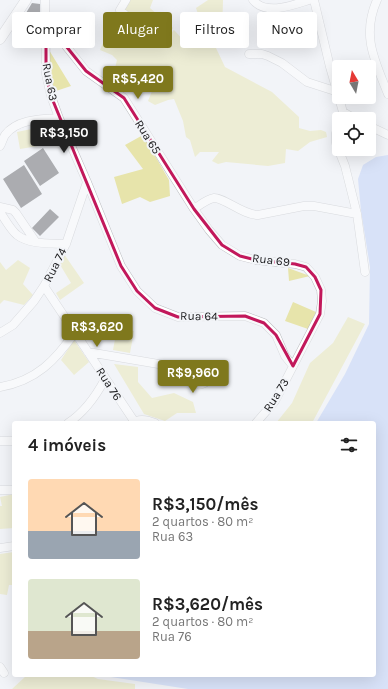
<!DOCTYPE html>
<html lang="pt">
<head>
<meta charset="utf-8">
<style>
	:root { --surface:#fff; --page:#f2f2f2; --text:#222; --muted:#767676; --accent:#7f781d }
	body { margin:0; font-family:Karla,sans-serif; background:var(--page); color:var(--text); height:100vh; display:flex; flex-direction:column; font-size:15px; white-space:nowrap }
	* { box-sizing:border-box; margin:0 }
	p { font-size:13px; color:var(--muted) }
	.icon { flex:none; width:22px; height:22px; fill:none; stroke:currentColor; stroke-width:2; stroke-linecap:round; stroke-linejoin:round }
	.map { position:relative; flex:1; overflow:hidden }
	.side { position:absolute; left:12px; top:421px; width:364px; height:256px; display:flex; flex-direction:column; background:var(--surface); border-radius:4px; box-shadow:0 4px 16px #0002 }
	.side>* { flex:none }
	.banner { position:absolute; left:12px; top:12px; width:364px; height:36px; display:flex; gap:8px }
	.needle { width:26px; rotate:350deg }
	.fabs { position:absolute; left:332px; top:60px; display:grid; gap:8px }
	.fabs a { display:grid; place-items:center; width:44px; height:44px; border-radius:4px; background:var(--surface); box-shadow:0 4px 16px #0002; font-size:20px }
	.price { position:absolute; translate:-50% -34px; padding:0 9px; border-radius:4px; background:var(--accent); color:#fff; font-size:13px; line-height:26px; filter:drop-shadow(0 1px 2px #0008) }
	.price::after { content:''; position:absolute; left:50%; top:24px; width:12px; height:9px; margin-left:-6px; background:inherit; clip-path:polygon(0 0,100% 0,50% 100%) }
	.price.selected { background:#222; color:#fff }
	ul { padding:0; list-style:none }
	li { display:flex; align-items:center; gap:12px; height:100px; padding:0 16px }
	li span { display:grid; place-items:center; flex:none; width:112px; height:80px; border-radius:4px; color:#555 }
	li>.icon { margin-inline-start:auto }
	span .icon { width:48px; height:48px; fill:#fffc; stroke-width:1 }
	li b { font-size:17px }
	h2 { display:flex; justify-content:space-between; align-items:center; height:48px; padding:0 16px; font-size:17px }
	.chip { padding:0 14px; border-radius:4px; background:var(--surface); box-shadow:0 4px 16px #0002; font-size:14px; line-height:36px }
	.chip.selected { background:var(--accent); color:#fff }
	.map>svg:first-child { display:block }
	.green { fill:#e7e4ab }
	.water { fill:#b9ccf9 }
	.building { fill:#545659 }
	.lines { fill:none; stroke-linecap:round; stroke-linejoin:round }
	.minor-casing { stroke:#babcc0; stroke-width:9 }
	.major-casing { stroke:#babcc0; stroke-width:11 }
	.minor { stroke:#fff; stroke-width:8 }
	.major { stroke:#fff; stroke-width:10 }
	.marked { fill:none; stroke:#c2185b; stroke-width:3; stroke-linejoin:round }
	.labels { text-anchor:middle; stroke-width:4; stroke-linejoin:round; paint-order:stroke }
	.street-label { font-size:12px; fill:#1b1b1d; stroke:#f2f4f8 }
</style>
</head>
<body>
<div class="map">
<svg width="388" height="689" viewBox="0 0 388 689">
	<rect width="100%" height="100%" fill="#f2f4f8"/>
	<path class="green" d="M130,0h23l-3,8 23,20 -17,16 -34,-34z
		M208,0h15l-1,37 -8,2 2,9 9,19 47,25 27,25v11l11,3 11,-1 5,2 1,5 -17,5 -12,9 -12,-2 -1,14 -17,3 -42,-4 -8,2 -6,-3 7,-9h-19l-5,5 -5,-17 -4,-3 -3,-16 -9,-22 -6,1 -13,5 -7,-4 4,-10 1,-6 -5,-7 -12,3 -1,-6 -9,-1 -5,13 -9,-7 5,-20 -5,-5 -12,-5 7,-16 52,11 15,-15 15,16 15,-14 -8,-24z
		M49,50l22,36 -18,6z
		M41,127l3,18 -24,4 -3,-17z
		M143,135l26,45 1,16 -20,6 -10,-5 -18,7 -8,-27 29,-8 -18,-24z
		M64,254l20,29 -24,17 -4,-7 15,-10 -12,-20z
		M18,260l12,8 -7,16 10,11 -9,10 -20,-5 -4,4v-42l6,8z
		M288,268l22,8 -21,5z
		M293,302l23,10 -8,17 -23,-8z
		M348,317l17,7 -53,99h-36l16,-20 18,-40 23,-20z
		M117,328l17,3 -4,22 -17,-3z
		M74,340l15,22 -15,13 -13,-15z
		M114,364l24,3v15l14,16 22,-5 19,9 3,11h-19l-12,8 -21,-7z
		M14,494v34l-14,1v-23h2l-2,-9z
		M14,552v33h-5l-2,10 -7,-1v-40z
		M27,675h62l9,4 37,5v5h-123z"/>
	<path class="water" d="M388,155v534h-200l-90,-14h276v-252h-58l29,-49 24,-50 1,-57 -9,-56 -3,-32 5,-14 13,-8z"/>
	<path class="building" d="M32,3l8,1v9h-14z
		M39,13l1,20 -5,-3 -1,3 9,5 -6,9 -24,-14 7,-12 6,4 -1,-11z
		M43,148l16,25 -19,13 -16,-25z
		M24,165l18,29 -21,14 -18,-29z
		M50,209l9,8 -19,19 -8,-8z"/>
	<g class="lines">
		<defs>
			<path id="minor" d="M45,0l1,74 5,22 8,22 28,64 34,84 16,25 18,17 23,9 67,-1 19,7 12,12 9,21 8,10
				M126,0l-6,10 12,11
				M253,0c13,16 40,5 56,0
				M314,0l16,67 13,45 12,7
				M377,0c-16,36 -2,61 11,94
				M46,21l40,50 38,27 70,111 15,21 13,15 18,11 16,4 39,4 11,3 9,10 6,13 1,11 -2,13 -45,87 -19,22
				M249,54h13l6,2 14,7 25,19 31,10
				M339,121l-3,12v10l9,23 12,48 8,58
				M369,126l19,9
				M0,146c2,-3 3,-8 5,-11 12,-16 36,-16 54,-17
				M0,207l13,3 3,3 19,28
				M194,209c6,-4 13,-10 20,-11 9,-1 29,17 44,17l46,-9h10l43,8
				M0,212c5,7 10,17 17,23 13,10 34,8 49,9
				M44,286l90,135
				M0,333l13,-8 21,-24 10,-15 22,-42 21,-62
				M88,352l94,16h26l3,4v6c-15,15 -21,2 -29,-10
				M0,387c36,-6 56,-27 75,-55
				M68,423c17,-11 28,-27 37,-44
				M132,423c7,-5 16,-3 23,0
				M0,441h14
				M0,490h14
				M0,548l14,-2
				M0,667l4,6"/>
			<path id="major" d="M0,39l26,-39"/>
		</defs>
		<use href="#minor" class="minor-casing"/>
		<use href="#major" class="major-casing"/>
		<use href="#minor" class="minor"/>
		<use href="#major" class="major"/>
	</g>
	<path d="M0 0H388V689H0ZM46,21l40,50 38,27 70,111 28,36 18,11 16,4 39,4 11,3 9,10 6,13 -1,24 -27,52 -17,-31 -12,-12 -19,-7 -67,1 -23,-9 -18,-17 -16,-25 -70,-170 -5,-22z" fill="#f2f4f8" fill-opacity=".55" fill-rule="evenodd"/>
	<path class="marked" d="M46,21l40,50 38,27 70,111 28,36 18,11 16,4 39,4 11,3 9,10 6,13 -1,24 -27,52 -17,-31 -12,-12 -19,-7 -67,1 -23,-9 -18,-17 -16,-25 -70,-170 -5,-22z"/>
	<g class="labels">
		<g class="street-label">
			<text transform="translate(50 82) rotate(79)" y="4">Rua 63</text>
			<text transform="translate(148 137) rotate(58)" y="4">Rua 65</text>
			<text transform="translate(271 260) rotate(7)" y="4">Rua 69</text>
			<text transform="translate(55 265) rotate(-63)" y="4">Rua 74</text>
			<text transform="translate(199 316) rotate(1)" y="4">Rua 64</text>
			<text transform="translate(109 384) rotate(57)" y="4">Rua 76</text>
			<text transform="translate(276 395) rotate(-58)" y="4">Rua 73</text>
		</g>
	</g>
</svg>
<div class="fabs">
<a><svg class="needle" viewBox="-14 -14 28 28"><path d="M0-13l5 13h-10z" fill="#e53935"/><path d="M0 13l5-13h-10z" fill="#767676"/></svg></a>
<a><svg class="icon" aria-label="locate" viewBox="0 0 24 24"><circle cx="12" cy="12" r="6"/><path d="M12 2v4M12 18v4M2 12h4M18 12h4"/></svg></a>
</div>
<b class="price" style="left:138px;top:100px">R$5,420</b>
<b class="price selected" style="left:64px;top:154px">R$3,150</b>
<b class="price" style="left:97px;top:348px">R$3,620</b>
<b class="price" style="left:193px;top:394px">R$9,960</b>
<div class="banner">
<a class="chip">Comprar</a>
<a class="chip selected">Alugar</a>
<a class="chip">Filtros</a>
<a class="chip">Novo</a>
</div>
<section class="side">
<h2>4 imóveis<svg class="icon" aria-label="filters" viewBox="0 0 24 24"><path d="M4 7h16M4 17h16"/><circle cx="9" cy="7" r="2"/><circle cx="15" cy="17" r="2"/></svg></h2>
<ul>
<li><span style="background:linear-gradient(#ffd9b3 65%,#9aa5b1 0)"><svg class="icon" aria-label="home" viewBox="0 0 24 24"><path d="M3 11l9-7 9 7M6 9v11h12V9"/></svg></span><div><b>R$3,150/mês</b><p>2 quartos · 80 m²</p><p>Rua 63</p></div></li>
<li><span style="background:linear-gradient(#dfe7d0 65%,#b9a48a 0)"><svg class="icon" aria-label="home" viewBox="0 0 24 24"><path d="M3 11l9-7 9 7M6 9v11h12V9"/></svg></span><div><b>R$3,620/mês</b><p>2 quartos · 80 m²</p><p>Rua 76</p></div></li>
</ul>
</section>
</div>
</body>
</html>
